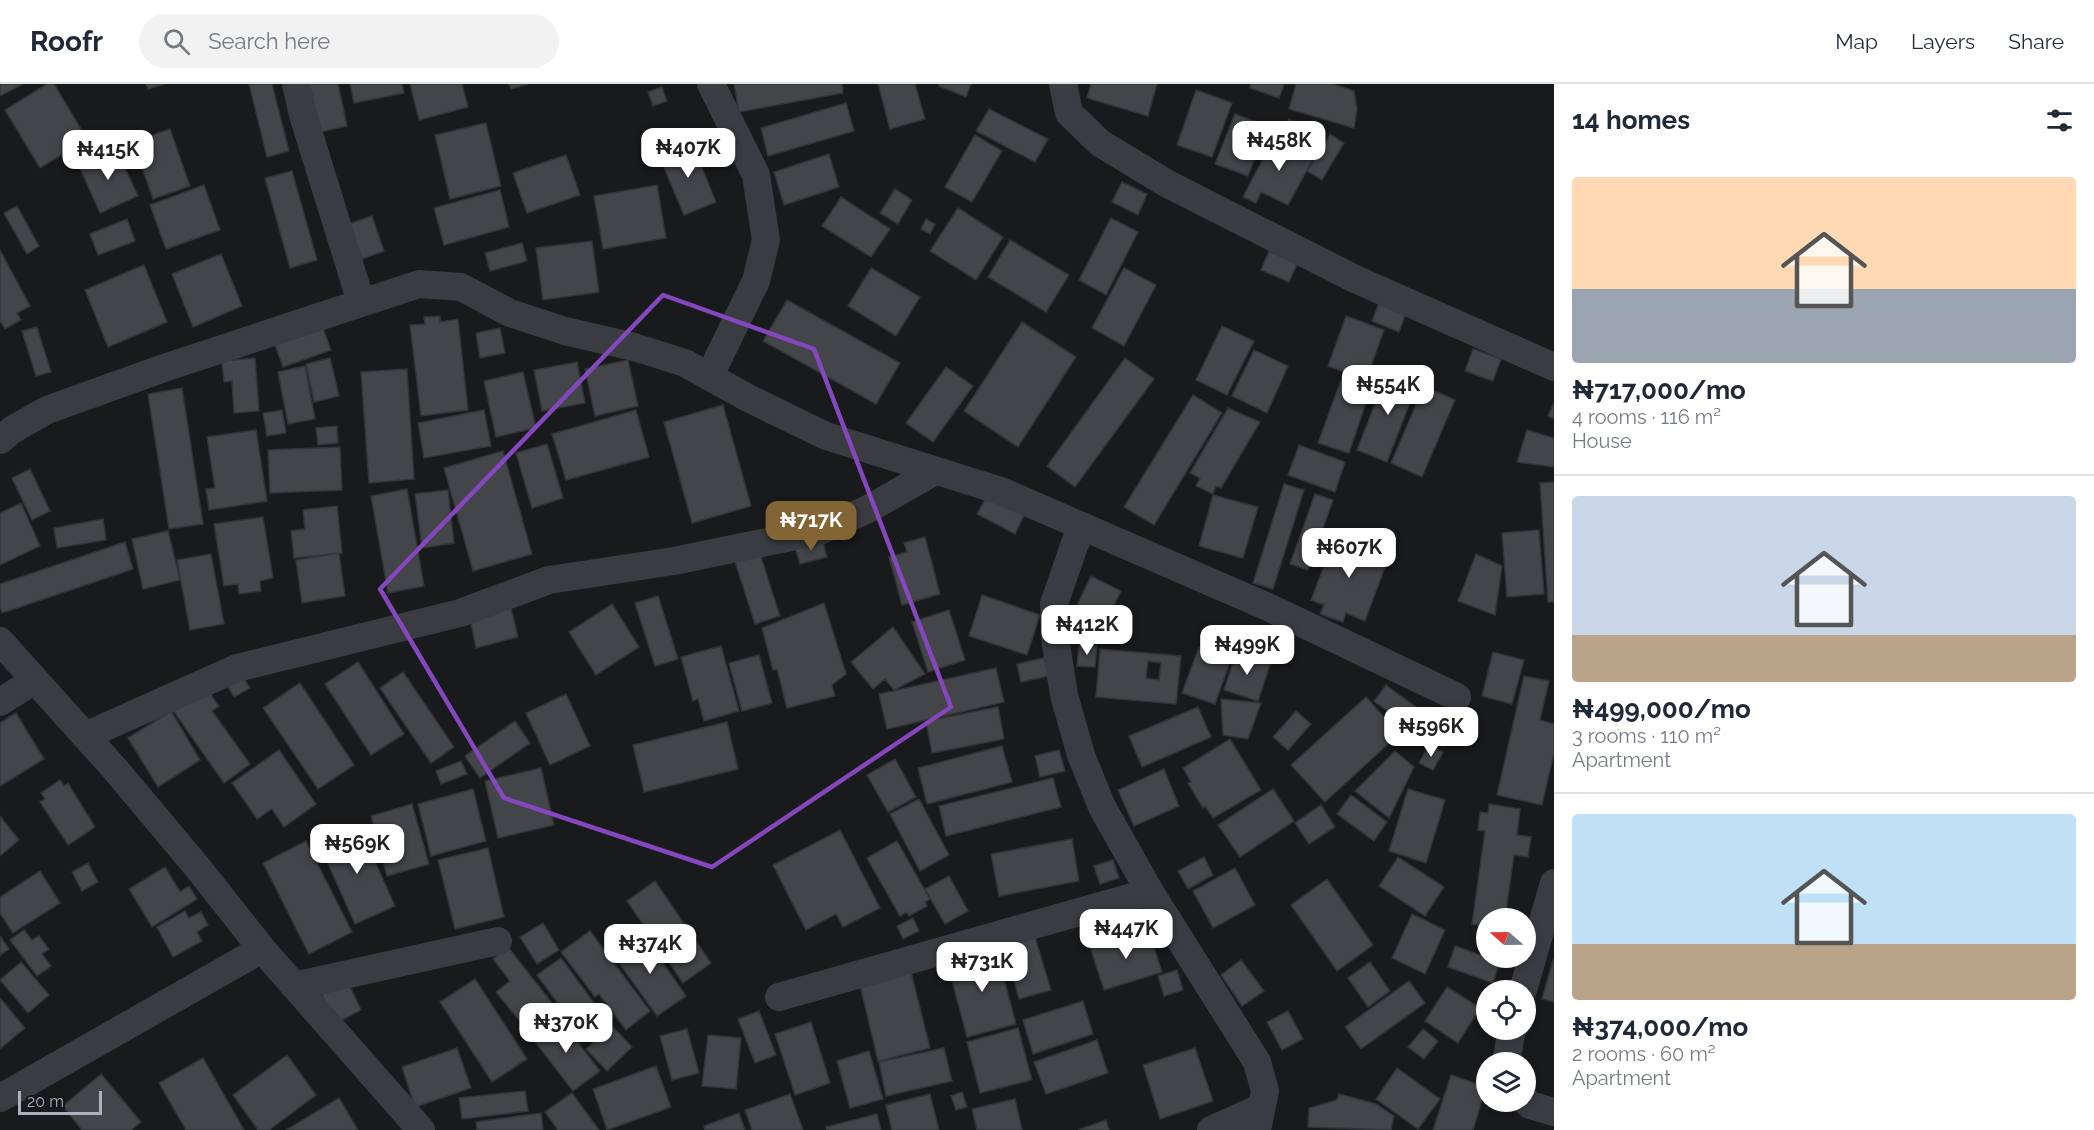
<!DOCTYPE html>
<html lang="en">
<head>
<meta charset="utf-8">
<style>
	:root { --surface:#fff; --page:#f2f2f3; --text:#1f2937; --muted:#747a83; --line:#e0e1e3; --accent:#836434 }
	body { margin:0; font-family:Raleway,sans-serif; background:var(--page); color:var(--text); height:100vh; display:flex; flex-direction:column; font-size:22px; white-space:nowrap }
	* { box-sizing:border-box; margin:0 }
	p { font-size:20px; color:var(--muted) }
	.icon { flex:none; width:33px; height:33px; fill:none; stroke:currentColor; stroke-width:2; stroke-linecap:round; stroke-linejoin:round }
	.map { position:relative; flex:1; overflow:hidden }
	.panel { display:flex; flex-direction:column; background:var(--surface); width:540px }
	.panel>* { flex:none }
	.needle { width:39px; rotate:290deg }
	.controls { position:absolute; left:1476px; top:824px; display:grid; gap:12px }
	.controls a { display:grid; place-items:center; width:60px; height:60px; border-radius:50%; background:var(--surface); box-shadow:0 3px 9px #0003; font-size:30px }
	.scale { position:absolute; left:18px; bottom:15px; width:84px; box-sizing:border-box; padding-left:6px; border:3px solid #abb2bc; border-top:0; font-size:16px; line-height:21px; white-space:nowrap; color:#abb2bc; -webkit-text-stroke:4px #141517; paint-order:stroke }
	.price { position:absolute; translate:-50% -51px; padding:0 14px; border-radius:12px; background:#fff; color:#222; font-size:20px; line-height:39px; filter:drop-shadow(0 2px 3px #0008) }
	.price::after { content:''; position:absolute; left:50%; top:36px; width:18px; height:14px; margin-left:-9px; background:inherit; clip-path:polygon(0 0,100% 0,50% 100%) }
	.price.on { background:var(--accent); color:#fff }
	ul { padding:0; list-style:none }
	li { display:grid; align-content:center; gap:12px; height:318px; padding:0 18px }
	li+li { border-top:2px solid var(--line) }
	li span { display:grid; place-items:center; height:186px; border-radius:6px; color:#555 }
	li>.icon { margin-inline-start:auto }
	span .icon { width:108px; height:108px; fill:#fffc; stroke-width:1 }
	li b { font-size:26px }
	h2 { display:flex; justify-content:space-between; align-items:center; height:72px; padding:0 18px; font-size:26px }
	header { display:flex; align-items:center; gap:36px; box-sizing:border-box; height:84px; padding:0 30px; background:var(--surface); border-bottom:2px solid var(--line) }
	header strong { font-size:28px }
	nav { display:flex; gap:33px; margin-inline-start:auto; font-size:21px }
	.search { width:420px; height:54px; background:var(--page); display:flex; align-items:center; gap:15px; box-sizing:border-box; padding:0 21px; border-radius:33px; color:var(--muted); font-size:22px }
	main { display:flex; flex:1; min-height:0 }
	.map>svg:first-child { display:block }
	.building { fill:#434549; stroke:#333438; stroke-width:1.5; fill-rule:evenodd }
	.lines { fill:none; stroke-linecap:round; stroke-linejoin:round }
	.minor { stroke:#3a3c41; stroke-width:28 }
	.marked { fill:none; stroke:#8547be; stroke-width:4.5; stroke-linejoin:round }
</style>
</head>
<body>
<header>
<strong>Roofr</strong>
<div class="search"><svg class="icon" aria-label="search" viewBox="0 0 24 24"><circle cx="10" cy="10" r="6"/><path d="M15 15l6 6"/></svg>Search here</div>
<nav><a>Map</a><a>Layers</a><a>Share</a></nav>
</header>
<main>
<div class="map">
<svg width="1554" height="1046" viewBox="0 0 1554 1046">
	<rect width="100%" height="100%" fill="#191a1c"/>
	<path class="building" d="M0,0h23l-23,12z
		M47,0h7l33,55 -47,29 -35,-58z
		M146,0h18l-16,5z
		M249,0h23l17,67 -22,6z
		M309,0h29l9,42 -27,6z
		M350,0h52l2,9 -50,10z
		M410,0h52l6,23 -49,13z
		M509,0h19l-17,5z
		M734,0h108l1,9 -104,19z
		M878,0h37l10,35 -35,10z
		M940,0h31l-5,13 -27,-11z
		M1091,0h66l-9,32 -61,-18z
		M1251,0h33l-5,14 -29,-10z
		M1296,0h37l21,7 3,18 -3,19 -65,-19z
		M662,3l5,14 -14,5 -5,-14z
		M1196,6l36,13 -20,54 -35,-12z
		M846,19l8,28 -86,25 -7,-28z
		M989,25l59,30 -13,23 -59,-31z
		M1235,30l32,12 -19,50 -33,-12z
		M1289,35l37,23 4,-8 14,9 -22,37 -15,-9 9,-14 -36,-23z
		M486,39l15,63 -51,13 -15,-64z
		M170,45l20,57 -37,13 -20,-57z
		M975,51l27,16 -30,51 -27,-15z
		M1275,52l39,21 -26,48 -27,-13 -5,11 -13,-6z
		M692,59l24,59 -32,13 -25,-59z
		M116,65l22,47 -38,17 -21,-47z
		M829,70l10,33 -55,18 -10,-33z
		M566,71l14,40 -53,18 -14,-40z
		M292,87l25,89 -27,8 -25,-90z
		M1122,98l25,12 -9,21 -26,-13z
		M204,101l16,45 -54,19 -16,-44z
		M657,101l9,53 -63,11 -9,-53z
		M895,105l17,11 -14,24 -18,-11z
		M500,106l9,37 -65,18 -10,-37z
		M841,113l49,32 -19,28 -49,-31z
		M17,122l22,40 -12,8 -23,-41z
		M958,124l45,29 -27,43 -46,-29z
		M372,132l12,35 -22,8 -13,-35z
		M1111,134l27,14 -32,63 -27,-15z
		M127,135l8,22 -37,14 -8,-21z
		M926,135l9,5 -5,10 -9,-5z
		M1010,156l59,35 -23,37 -58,-35z
		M592,157l7,51 -56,8 -7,-52z
		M522,159l5,18 -37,10 -5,-18z
		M0,166l30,56 -13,7 4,7 -16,9 -4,-7h-1z
		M1269,167l28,13 -8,18 -28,-12z
		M221,170l21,52 -49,21 -21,-53z
		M144,181l23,57 -59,25 -23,-57z
		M871,184l49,29 -24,39 -48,-30z
		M1124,184l32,17 -32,61 -32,-18z
		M787,216l113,63 -24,41 -113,-63z
		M1379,219l27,10 -7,19 -27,-11z
		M440,232v6l18,-3 10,91 -47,6 -11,-91 15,-1 -1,-7z
		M1346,232l38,14 -18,50 -38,-14z
		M320,236l11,30 -48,17 -11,-30z
		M1022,238l54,35 -58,90 -54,-36z
		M1222,242l32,15 -27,54 -31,-15z
		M37,243l14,45 -15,4 -14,-45z
		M500,244l5,25 -25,5 -4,-25z
		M1473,265l28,10 -8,22 -28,-10z
		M1254,266l34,16 -21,47 -35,-17z
		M255,274l4,53 -25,2 -2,-32 -8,1 -2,-21z
		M330,274l9,38 -25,6 -8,-38z
		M1125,274l29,21 -79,108 -28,-21z
		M628,276l10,46 -43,10 -10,-47z
		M577,278l8,41 -43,8 -8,-41z
		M305,282l10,53 -27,5 -10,-52z
		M946,283l27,19 -40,56 -27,-19z
		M407,285l7,110 -45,4 -8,-111z
		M1388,286l30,12 -31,80 -30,-12z
		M523,288l13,56 -40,9 -12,-56z
		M1341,296l29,11 -21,62 -31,-10z
		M1424,302l31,14 -33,77 -31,-14z
		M182,304l21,136 -34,5 -21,-135z
		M1193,311l29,18 -68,112 -30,-18z
		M1554,319v16l-6,-3z
		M723,321l28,101 -59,17 -28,-101z
		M1228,324l32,14 -39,66 -5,-2 -3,8 -17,-8 4,-8 -10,-5z
		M282,326l4,23 -19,3 -4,-23z
		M484,326l7,36 -67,12 -6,-35z
		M636,326l13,47 -83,23 -14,-46z
		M337,342l1,17 -20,2 -2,-17z
		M256,346l11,71 -58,9 -3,-21 9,-1 -8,-51z
		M1527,346l27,8v29l-37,-5z
		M547,360l16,54 -31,10 -16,-55z
		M1299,361l46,17 -10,30 -47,-17z
		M340,363l2,43 -72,3 -2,-43z
		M503,367l29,103 -59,17 -29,-103z
		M30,385l20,42 -18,9 -20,-42z
		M1554,398v120h-6l-8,-119z
		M1284,400l20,6 -31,99 -20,-6z
		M407,405l17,97 -36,7 -17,-97z
		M448,406l6,53 -32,5 -7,-54z
		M988,410l37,19 -10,21 -38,-20z
		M1315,410l18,6 -25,70 -18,-6z
		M1213,411l45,12 -15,51 -44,-12z
		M21,419l19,43 -40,19v-52z
		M337,422l5,47 -48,5 -3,-27 14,-2 -2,-19z
		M263,433l10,61 -13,3 1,10 -22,3 -1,-10 -14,2 -10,-62z
		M103,435l3,21 -49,8 -3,-20z
		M1539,446l5,64 -37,3 -5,-64z
		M168,447l12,49 -37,9 -11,-50z
		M1337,448l33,12 -2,4 21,8 -24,65 -19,-8 -3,9 -23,-8 4,-9 -13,-5z
		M925,453l15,57 -38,11 -13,-48 18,-5 -3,-9z
		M822,455l5,18 -27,7 -5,-17z
		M125,458l8,27 -131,44 -2,-7v-22z
		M339,469l6,43 -43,7 -6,-43z
		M211,470l13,70 -34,6 -13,-70z
		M760,470l20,62 -25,8 -20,-62z
		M1476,470l26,12 -7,49 -37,-14z
		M1091,492l30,15 -25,51 -30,-14z
		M982,511l58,20 -13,40 -58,-19z
		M658,512l20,63 -23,7 -20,-63z
		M824,519l22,71 -14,11 3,11 -48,12 -10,-39 -4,1 -11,-42z
		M612,520l27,43 -43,28 -27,-43z
		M511,524l7,29 -42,11 -6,-30z
		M949,526l16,50 -37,12 -16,-50z
		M893,543l32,47 -31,16 -9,-11 -12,10 -22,-27z
		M1079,560l18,2 -2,21 -18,-1z
		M721,562l18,65 -35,10 -6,-22 -5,2 -12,-44z
		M1199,563l32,12 -16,45 -33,-11z
		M1100,565l81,7 -5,48 -80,-7zM1148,577l13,2 -2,17 -13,-2z
		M1237,566l34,12 -13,39 -34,-11z
		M1493,568l31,8 -12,44 -30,-8z
		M759,571l13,48 -30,8 -13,-48z
		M1044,574l5,18 -28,6 -4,-18z
		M358,578l46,72 -33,21 -46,-71z
		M996,584l8,34 -117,27 -8,-35z
		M238,585l12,19 -16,9 -11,-19z
		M403,588l51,75 -23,16 -51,-75z
		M1524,592l25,5 -9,39 14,4v29l-12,52 -45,-10z
		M300,599l54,82 -36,24 -55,-81z
		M204,601l15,21 -7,5 38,53 -26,19 -52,-74z
		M1386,601l38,28 -15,20 -18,-13 3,-4 -20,-15z
		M566,610l24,52 -40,19 -24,-52z
		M1366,613l33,37 -74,68 -34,-37z
		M1221,615l40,4 -13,36 -25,-4z
		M998,623l6,32 -72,14 -6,-32z
		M1198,623l13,30 -69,30 -13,-31z
		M171,627l29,49 -42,27 -30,-49z
		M1296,627l15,13 -23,26 -15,-13z
		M16,629l28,46 -44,27v-63z
		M1434,634l13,8 -12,17 -12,-8z
		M515,637l15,22 -50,35 -15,-22z
		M727,638l11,47 -94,23 -11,-47z
		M1230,655l31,51 -48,28 -8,-12 -2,2 -15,-25 3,-1 -8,-14z
		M1429,661l14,7 -10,18 -14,-7z
		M1002,662l10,36 -85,22 -9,-36z
		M279,666l37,54 -32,23 -12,-18 -15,10 -25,-36z
		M1059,666l6,21 -25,6 -5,-21z
		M1395,667l19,16 -25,51 -34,-27z
		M895,675l21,38 -28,15 -21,-37z
		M461,677l6,13 -26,10 -5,-13z
		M541,684l13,57 -56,13 -13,-57z
		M1164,685l15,37 -45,20 -16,-36z
		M1053,694l8,29 -115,29 -7,-30z
		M60,696l4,6 4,-3 27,44 -27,18 -28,-43 5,-3 -4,-6z
		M473,705l13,52 -55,15 -13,-52z
		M1273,705l21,32 -54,36 -22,-32z
		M1408,705l37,11 -19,63 -37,-12z
		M1351,711l36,27 -13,19 -37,-27z
		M919,715l30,56 -29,16 -30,-57z
		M412,720l17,60 -42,12 -16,-60z
		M1489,720l31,5 -3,26 14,2 -3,20 -14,-2 -9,63h-19v8l-14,-2 13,-93 -7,-1 2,-18 8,1z
		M1321,721l14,22 -26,17 -14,-21z
		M0,732l19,24 -19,16z
		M359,742l36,80 -40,18 -36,-80z
		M840,746l40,78 -37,19 -7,-13 -30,16 -33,-65z
		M1072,755l7,42 -80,15 -8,-42z
		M306,757l46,91 -43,22 -46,-91z
		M897,757l33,58 -5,3 2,4 -18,10 -2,-4 -7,4 -33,-58z
		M488,764l16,69 -49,12 -17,-69z
		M1204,773l9,18 -25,14 -10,-18z
		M1398,773l46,30 -19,29 -46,-30z
		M1113,776l6,18 -19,6 -6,-18z
		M88,779l10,19 -16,9 -10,-19z
		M165,783l15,25 9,-6 8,13 -45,28 -23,-38z
		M1235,784l20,37 -42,23 -20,-37z
		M40,787l20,32 -47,30 -13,-20v-16z
		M949,792l19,35 -23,13 -20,-35z
		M1327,795l46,66 -36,26 -46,-66z
		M655,797l56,82 -28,20 -56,-82z
		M185,827l4,7 12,-6 7,13 -11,7 5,9 -29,16 -16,-30z
		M1412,830l33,16 -20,44 -33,-16z
		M913,834l6,13 -16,8 -6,-13z
		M543,839l16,27 -22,14 -17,-27z
		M1148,845l14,43 -58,18 -14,-43z
		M24,846l8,10 7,-4 10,13 -7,5 9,12 -14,10 -27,-36z
		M590,847l60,80 -24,19 -27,-36 -4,3 -34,-45z
		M643,850l43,62 -29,20 -43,-60z
		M0,852l9,13 -9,6z
		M1035,853l16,53 -32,9 -15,-52z
		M1455,862l45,16 -7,21 -45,-16z
		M508,863l47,60 -28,23 -31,-38 14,-11 -17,-22z
		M996,864l20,76 -49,13 -20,-75z
		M561,874l42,57 -24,17 -42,-57z
		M1241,876l23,31 -22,15 -21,-31z
		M1553,876l1,1v41l-12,-3z
		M21,878l28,33 -21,18 -28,-33z
		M1370,878l20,29 -22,16 -20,-29z
		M1177,886l6,20 -19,6 -6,-20z
		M911,888l19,76 -52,13 -18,-76z
		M346,894l15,32 -25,13 -16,-32z
		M475,895l52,80 -35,23 -52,-80z
		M1409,897l16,22 -64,46 -16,-22z
		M1447,903l33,21 -22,35 -33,-22z
		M0,914l25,30 -24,20h-1z
		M1083,917l10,33 -60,20 -10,-34z
		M759,927l17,44 -21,8 -17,-44z
		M1288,927l15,28 -21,11 -15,-28z
		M559,934l41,53 -27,20 -41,-53z
		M811,938l19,61 -35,12 -20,-61z
		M611,941l21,22 -25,24 -21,-22z
		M1018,944l14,52 -52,13 -13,-51z
		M687,945l12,44 -27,7 -12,-44z
		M1423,945l15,12 -14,18 -16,-12z
		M708,951l33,3 -5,51 -34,-3z
		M1097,956l11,33 -62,21 -12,-32z
		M457,964l14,40 -56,19 -13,-40z
		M944,964l8,33 -66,15 -7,-34z
		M1195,964l18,53 -53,18 -17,-54z
		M869,967l14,48 -33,9 -13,-47z
		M287,971l29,40 -47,35h-11l-25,-35z
		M203,974l41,72h-58l-27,-47z
		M656,982l15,41 -64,23 -14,-41z
		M1397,984l43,31 -22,30 -42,-30z
		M101,990l40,48 -10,8h-49l-19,-24z
		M1451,991l35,12 -13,43h-40z
		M525,1007l3,20 -66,8 -3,-21z
		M962,1008l5,15 -11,3 -5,-14z
		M572,1009l27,37h-41l-13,-18z
		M790,1010l13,36h-51l-7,-20z
		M930,1010l9,36h-47l-6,-25z
		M1339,1010l37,10 18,12 -3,14 -83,-3 1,-19 28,-8z
		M339,1014l19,32h-72z
		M1015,1015l7,31h-45l-5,-21z
		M541,1029l2,17h-66l-1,-8z
		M739,1029l6,17h-40l-1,-4z
		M877,1030l4,16h-54l-1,-3z
		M1106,1036l3,10h-31z"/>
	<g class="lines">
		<path class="minor" d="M296,0l7,31 58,187
			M1063,0l6,29 31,30 66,40 189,96 199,88
			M709,293l47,-96 10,-41 -10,-65 -45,-91
			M0,356l12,-10 35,-20 117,-42 255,-84 42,3 49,26 55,18 69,16 51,16 63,35 78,38 175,55 269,117 187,89
			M1085,443l-10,16 -21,61 1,34 9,57 17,60 21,52 48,85 107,170 8,29 -8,39
			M0,557l115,128 83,99 64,81 159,181
			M0,618l35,-22
			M85,652l152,-68 223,-55 89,-33 125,-19 146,-30 50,-23 65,-37
			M294,902l204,-45
			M1523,906l31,-107
			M779,913l371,-105
			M1506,978l6,-33
			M0,1014l262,-149
			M1526,1017l4,4 24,7
			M1211,1046l49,-22"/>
	</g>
	<path class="marked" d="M663,211l151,54 137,358 -239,160 -208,-69 -124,-209z"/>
</svg>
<div class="controls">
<a><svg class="needle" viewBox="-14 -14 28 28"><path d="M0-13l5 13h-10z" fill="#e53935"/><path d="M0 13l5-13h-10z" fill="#747a83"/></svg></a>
<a><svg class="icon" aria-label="locate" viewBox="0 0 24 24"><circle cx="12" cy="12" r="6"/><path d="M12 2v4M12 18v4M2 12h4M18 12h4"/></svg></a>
<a><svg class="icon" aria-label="layers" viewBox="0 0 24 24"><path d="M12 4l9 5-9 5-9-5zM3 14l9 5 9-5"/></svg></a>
</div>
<div class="scale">20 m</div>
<b class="price" style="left:1279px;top:88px">₦458K</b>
<b class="price" style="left:688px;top:95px">₦407K</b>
<b class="price" style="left:108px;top:97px">₦415K</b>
<b class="price" style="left:1388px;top:332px">₦554K</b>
<b class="price on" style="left:811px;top:468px">₦717K</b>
<b class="price" style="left:1349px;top:495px">₦607K</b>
<b class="price" style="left:1087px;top:572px">₦412K</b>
<b class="price" style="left:1247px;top:592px">₦499K</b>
<b class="price" style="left:1431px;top:674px">₦596K</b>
<b class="price" style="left:357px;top:791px">₦569K</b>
<b class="price" style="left:1126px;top:876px">₦447K</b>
<b class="price" style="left:650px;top:891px">₦374K</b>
<b class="price" style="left:982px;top:909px">₦731K</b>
<b class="price" style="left:566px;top:970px">₦370K</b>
</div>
<section class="panel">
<h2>14 homes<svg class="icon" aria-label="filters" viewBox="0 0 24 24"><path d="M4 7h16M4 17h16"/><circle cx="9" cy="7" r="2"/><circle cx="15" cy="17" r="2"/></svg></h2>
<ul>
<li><span style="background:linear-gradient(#ffd9b3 60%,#9aa5b1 0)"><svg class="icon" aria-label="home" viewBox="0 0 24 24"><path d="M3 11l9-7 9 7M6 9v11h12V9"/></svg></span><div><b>₦717,000/mo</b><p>4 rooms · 116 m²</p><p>House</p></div></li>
<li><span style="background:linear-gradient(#c9d6e8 75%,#b9a48a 0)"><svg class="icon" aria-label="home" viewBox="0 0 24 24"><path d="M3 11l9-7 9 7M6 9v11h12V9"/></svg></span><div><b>₦499,000/mo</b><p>3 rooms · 110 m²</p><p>Apartment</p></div></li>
<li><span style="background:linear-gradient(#bfe0f5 70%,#b9a48a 0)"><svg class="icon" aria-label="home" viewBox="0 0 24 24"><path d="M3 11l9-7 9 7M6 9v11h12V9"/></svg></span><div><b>₦374,000/mo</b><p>2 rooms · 60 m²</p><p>Apartment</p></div></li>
</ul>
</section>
</main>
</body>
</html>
